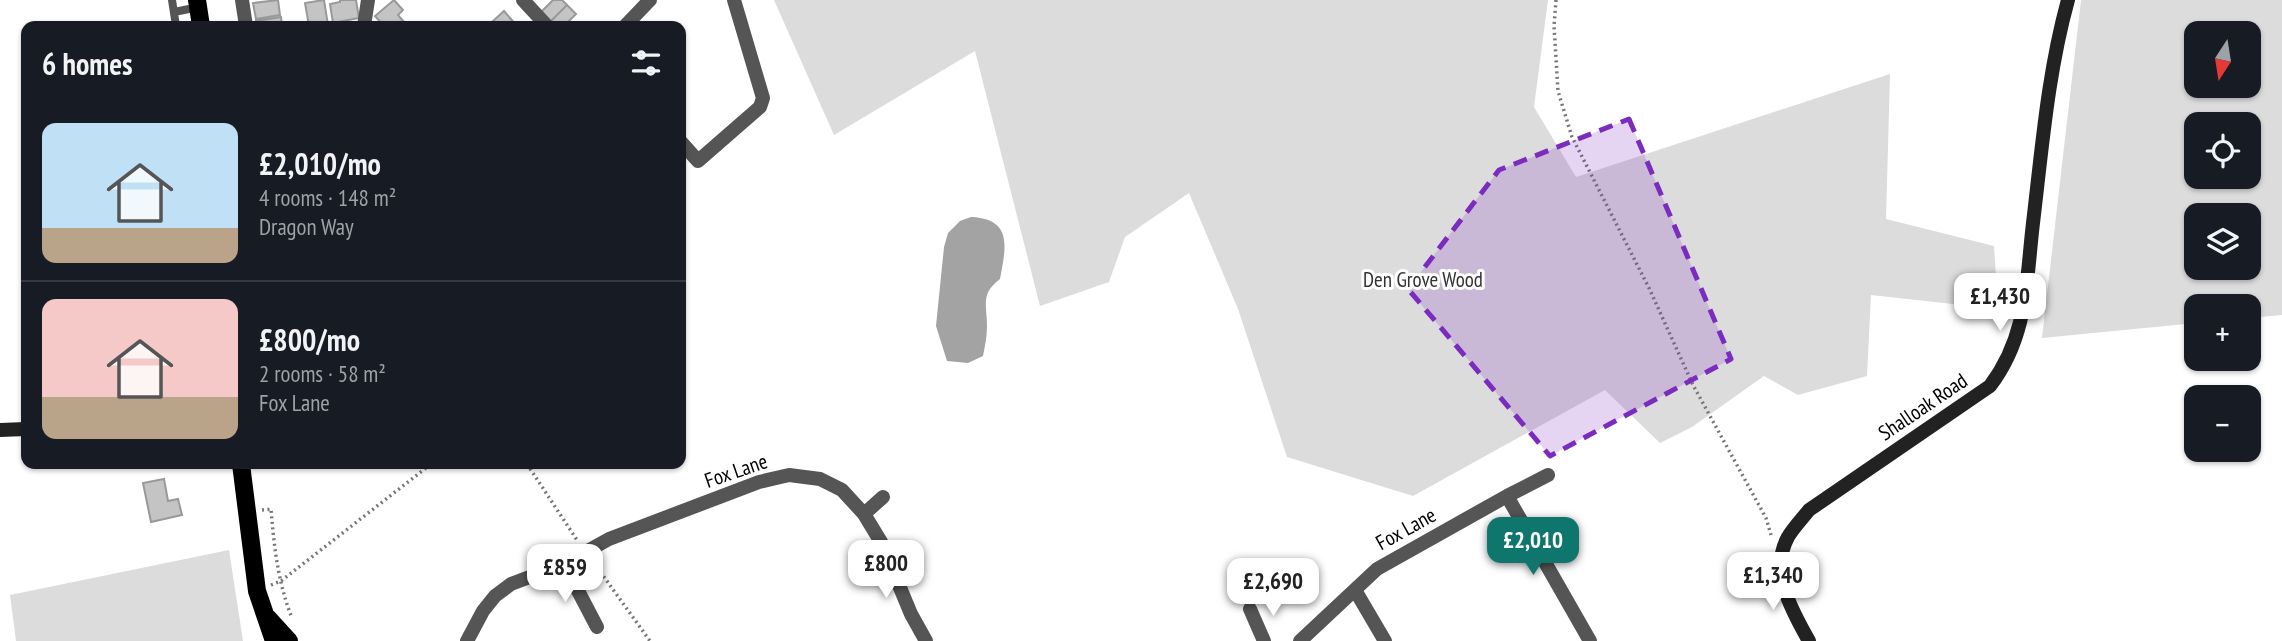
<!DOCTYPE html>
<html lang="en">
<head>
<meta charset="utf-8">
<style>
	:root { --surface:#171b24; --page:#20242c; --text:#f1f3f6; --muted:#9ea1a6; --line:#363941; --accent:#0f766e }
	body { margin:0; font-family:"PT Sans Narrow",sans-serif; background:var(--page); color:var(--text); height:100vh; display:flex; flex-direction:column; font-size:26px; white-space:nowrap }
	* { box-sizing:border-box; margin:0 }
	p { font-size:23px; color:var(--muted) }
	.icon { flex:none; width:38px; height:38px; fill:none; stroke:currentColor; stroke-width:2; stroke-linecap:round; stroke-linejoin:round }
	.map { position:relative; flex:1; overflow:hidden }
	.panel { position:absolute; left:21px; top:21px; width:665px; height:448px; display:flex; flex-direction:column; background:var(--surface); border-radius:14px; box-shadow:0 2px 5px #0004 }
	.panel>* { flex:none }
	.needle { width:46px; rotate:192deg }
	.controls { position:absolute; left:2184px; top:21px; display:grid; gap:14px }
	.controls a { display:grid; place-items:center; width:77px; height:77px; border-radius:14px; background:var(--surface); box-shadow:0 2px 5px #0004; font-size:35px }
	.price { position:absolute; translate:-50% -60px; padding:0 16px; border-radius:14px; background:#fff; color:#222; font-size:23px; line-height:46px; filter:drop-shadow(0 2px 4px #0008) }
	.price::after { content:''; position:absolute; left:50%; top:42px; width:21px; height:16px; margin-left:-10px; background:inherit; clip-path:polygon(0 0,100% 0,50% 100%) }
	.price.selected { background:var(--accent); color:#fff }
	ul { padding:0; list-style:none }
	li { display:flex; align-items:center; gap:21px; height:175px; padding:0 21px }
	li+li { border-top:2px solid var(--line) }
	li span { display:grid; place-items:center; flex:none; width:196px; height:140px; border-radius:14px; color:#555 }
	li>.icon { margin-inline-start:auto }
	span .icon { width:84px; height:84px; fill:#fffc; stroke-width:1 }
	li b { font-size:30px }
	h2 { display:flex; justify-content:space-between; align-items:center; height:84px; padding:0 21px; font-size:30px }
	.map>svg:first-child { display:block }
	.green { fill:#dcdcdc; fill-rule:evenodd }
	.water { fill:#a3a3a3 }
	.building { fill:#c4c4c4; stroke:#999; stroke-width:2 }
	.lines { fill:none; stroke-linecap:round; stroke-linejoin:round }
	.path { stroke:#777; stroke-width:3.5; stroke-dasharray:2 3.5; stroke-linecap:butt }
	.lane { stroke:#555; stroke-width:8 }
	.street { stroke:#555; stroke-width:14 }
	.secondary { stroke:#222; stroke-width:14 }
	.primary { stroke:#000; stroke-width:18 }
	.marked { fill:#7b2cbf; fill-opacity:0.2; stroke:#7b2cbf; stroke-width:5; stroke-dasharray:14 9; stroke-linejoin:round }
	.labels { text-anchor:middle; stroke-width:6; stroke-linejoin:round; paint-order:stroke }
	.park-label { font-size:21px; fill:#333; stroke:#fff }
	.street-label { font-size:21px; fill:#000; stroke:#fff }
</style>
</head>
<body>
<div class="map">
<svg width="2282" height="641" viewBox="0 0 2282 641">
	<rect width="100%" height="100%" fill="#fff"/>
	<path class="green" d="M774,0h774l-14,107 42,70 314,-103 -4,145 108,27 4,63 -127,-14 -4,81 -69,19 -34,-19 -72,51 -32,16 -55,-53 -192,106 -126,-39 -49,-148 -49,-116 -64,44 -16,45 -69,24 -65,-255 -141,84z
		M2081,0h201v315l-33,3v-12h-53v17l-154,15zM2196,33h53v53h-53zM2196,124h53v53h-53zM2196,215h53v53h-53z
		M229,550l14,91h-227l-6,-46z"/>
	<path class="water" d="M971,217c42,2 35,30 29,62 -20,15 -13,26 -13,47 0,10 -2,20 -4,30l-15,7 -21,-2 -11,-35 8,-79 4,-14 12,-12z"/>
	<path class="building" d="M278,0l2,15 -24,4 -3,-16z
		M324,0l4,25 -19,1 -4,-23z
		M340,0h16l3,18 -26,5 -3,-19 10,-2z
		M394,0l9,10 -5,5 6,7 -4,4h-12l-2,-2 -2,2 -9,-10z
		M553,0h9l5,5 -17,17 -9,-10z
		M567,5l9,9 -12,12h-9l-5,-4z
		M504,11l13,15h-21l-4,-4z
		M281,17l1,9h-25l-1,-5z
		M164,479l4,22 10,-2 4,16 -31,7 -8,-39z"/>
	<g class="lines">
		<path class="path" d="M1556,0l-2,26 4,65 14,46 77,151 44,97 73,133 5,17
			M527,464l50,76
			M262,510l9,-1c3,37 7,74 21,109
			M594,563l56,78
			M271,585l10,-4 150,-117"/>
		<path class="lane" d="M172,0l4,26
			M174,12l25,-5"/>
		<path class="street" d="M242,0l4,26
			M523,0l24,26
			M364,26l4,-26
			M625,26l25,-26
			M681,142l17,19 62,-54 3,-9 -29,-98
			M1507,496l83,145
			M864,514l19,-17
			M867,559l14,-17
			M564,564l33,63
			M1355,590l30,51
			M1250,609l14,32
			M467,641l16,-30 12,-15 16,-12 53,-20 45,-25 150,-57 30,-7 31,4 22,11 22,24 17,28 30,72 15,27
			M1300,641l77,-72 130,-73 41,-21"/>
		<path class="secondary" d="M0,430l26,-1
			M1809,641c-17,-30 -40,-70 -21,-104 6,-10 14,-18 21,-27l181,-124c38,-50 36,-104 43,-163 9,-75 15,-151 35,-223"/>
		<path class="primary" d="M197,0l4,26
			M241,464l16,127 17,50
			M268,618l21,23"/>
	</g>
	<path class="marked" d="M1629,119l102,240 -181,97 -142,-167 91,-119z"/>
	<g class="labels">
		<g class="park-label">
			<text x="1423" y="287">Den Grove Wood</text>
		</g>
		<g class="street-label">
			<text transform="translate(1923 407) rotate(-34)" y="7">Shalloak Road</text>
			<text transform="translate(736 471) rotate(-19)" y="7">Fox Lane</text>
			<text transform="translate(1406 529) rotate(-29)" y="7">Fox Lane</text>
		</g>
	</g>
</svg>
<div class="controls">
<a><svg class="needle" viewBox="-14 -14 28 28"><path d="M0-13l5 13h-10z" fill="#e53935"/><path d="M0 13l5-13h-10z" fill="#9ea1a6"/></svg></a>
<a><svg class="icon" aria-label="locate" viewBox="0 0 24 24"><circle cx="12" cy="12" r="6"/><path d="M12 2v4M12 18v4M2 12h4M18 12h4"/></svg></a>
<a><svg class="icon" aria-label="layers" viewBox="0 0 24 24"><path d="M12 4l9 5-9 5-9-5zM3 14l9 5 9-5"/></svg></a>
<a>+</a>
<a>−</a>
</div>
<b class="price" style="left:2000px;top:333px">£1,430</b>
<b class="price selected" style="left:1533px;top:577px">£2,010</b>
<b class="price" style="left:886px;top:600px">£800</b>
<b class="price" style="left:565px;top:604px">£859</b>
<b class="price" style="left:1773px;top:612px">£1,340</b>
<b class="price" style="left:1273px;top:618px">£2,690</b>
<section class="panel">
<h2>6 homes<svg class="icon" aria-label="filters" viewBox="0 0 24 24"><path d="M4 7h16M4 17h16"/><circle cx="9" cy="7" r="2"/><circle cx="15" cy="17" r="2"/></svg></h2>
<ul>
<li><span style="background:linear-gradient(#bfe0f5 75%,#b9a48a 0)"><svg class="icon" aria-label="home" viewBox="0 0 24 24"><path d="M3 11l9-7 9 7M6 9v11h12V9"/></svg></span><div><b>£2,010/mo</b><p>4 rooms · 148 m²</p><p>Dragon Way</p></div></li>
<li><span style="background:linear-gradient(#f6c9c9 70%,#b9a48a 0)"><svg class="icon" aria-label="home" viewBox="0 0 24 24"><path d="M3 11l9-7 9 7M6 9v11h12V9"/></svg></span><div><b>£800/mo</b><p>2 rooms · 58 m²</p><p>Fox Lane</p></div></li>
</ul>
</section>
</div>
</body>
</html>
